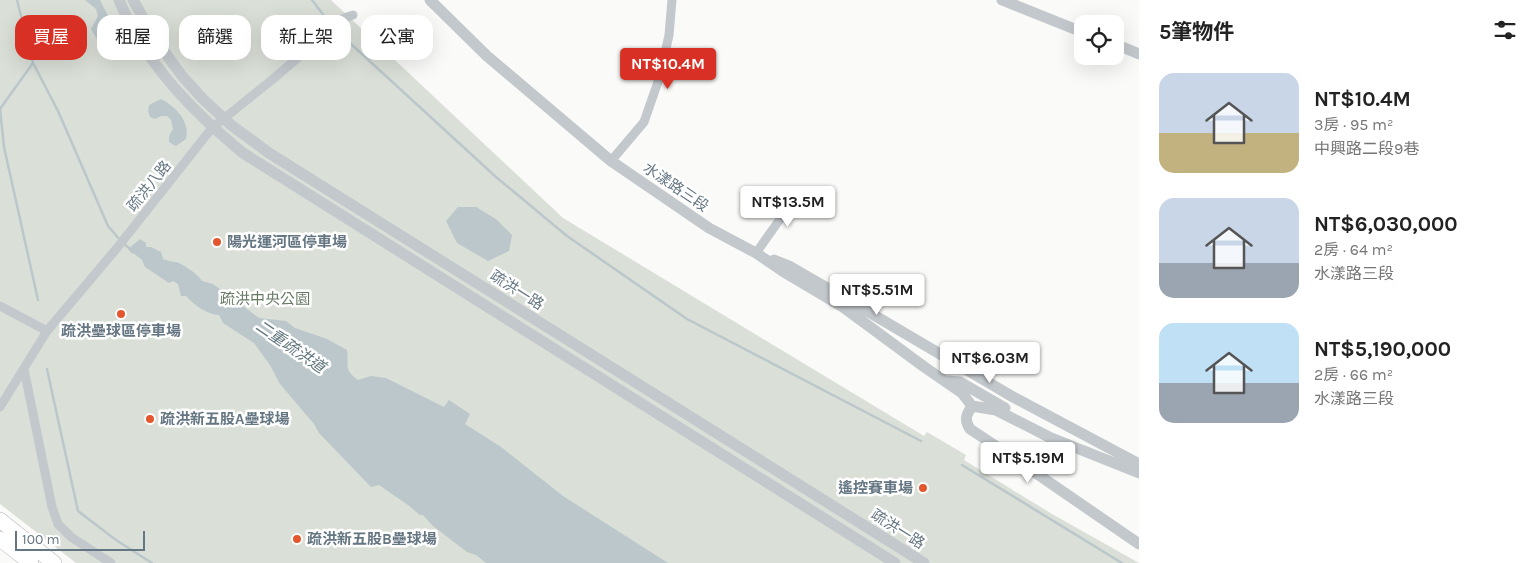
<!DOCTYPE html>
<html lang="zh-TW">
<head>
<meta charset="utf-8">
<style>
	:root { --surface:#fff; --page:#f2f2f2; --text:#222; --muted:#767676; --accent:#d93025 }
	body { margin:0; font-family:Karla,"Noto Sans TC",sans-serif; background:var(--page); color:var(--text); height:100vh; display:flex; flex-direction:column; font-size:19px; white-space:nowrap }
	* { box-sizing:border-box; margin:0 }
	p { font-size:16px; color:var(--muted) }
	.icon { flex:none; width:28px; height:28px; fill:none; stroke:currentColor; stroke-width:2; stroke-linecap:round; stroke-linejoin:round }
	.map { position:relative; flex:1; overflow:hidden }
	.panel { display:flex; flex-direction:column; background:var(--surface); width:400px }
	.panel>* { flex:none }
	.banner { position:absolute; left:15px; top:15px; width:475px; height:45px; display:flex; gap:10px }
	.fabs { position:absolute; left:1074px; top:15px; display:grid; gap:10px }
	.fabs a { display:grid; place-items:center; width:50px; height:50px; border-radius:10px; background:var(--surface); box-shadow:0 5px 20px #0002; font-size:25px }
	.scale { position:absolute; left:15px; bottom:12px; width:130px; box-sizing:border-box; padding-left:5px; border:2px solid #657683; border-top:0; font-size:14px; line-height:18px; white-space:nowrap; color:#657683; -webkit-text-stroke:4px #fff; paint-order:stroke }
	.price { position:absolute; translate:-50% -42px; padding:0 11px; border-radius:5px; background:#fff; color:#222; font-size:16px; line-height:32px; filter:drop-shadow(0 1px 2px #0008) }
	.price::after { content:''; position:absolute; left:50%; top:30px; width:15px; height:11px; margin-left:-8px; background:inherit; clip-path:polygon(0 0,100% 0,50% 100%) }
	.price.selected { background:var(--accent); color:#fff }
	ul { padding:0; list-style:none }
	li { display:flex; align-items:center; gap:15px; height:125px; padding:0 20px }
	li span { display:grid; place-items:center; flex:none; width:140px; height:100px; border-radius:15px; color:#555 }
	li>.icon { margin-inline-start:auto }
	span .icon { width:60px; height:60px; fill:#fffc; stroke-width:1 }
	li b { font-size:21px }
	h2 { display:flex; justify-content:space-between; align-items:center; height:60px; padding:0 20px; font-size:21px }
	.chip { padding:0 18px; border-radius:15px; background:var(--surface); box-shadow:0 5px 20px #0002; font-size:18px; line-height:45px }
	.chip.selected { background:var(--accent); color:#fff }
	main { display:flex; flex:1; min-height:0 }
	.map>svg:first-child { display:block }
	.green { fill:#dadfd7 }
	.water { fill:#bbc7cb }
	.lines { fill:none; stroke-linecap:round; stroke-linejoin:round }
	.stream { stroke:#bbc7cb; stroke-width:2.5 }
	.trunk-casing { stroke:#b4b9bd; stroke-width:16 }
	.minor { stroke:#c3c8cc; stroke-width:9 }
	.tertiary { stroke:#c3c8cc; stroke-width:11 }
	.trunk { stroke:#fff; stroke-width:15 }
	.poi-dot { fill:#e4572e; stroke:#fff; stroke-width:2 }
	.labels { text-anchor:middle; stroke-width:5; stroke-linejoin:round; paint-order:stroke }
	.street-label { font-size:15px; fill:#657683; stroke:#fff }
	.poi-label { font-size:15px; font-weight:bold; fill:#657683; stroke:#fff; text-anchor:start }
	.park-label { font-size:15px; fill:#687a64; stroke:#fff }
	.water-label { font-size:16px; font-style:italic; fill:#60757c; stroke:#fff }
</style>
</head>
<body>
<main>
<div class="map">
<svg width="1139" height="563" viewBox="0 0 1139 563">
	<rect width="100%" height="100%" fill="#fafaf8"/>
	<path class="green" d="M0,0h331l232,218 361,218 3,-4 39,23 -2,5 88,54 87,49h-1063l-76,-59z"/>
	<path class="water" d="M85,0h15l8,16c-5,7 -5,11 1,17 8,1 13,3 15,11l-10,9 -11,-4 -12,-20 7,-13 -2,-7z
		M161,99c15,8 29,22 25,40l-10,7 -7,-4v-6l4,-7 -2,-9 -4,-4h-6l-6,3 -5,-2 -2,-6 1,-6z
		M458,207h18l20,12 16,16 -3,16 -21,10 -31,-18 -11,-22z
		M140,239l6,4v4h5l10,5 2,7c5,2 7,2 12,3 7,1 24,13 27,19l11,3 46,34 27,3 9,7 32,11 20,11c2,16 -4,19 11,30l13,-4 15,2 58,29 5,-7 21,14 -5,10 36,23 62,49 105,67h-182l-10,-8 -9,-3 -34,-26 -10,-11h-3l-12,-10 -29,-20 -8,2 -52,-54 -5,-9 -34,-40 -10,-19 -16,-22 -31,-20 -4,-8c-11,0 -25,-10 -33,-19h-5l-3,-12 -5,-3 -4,2 -24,-16 -5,-12 -9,-2 -3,-4z"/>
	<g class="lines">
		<path class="stream" d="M17,0l16,63 25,48 50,115 12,14
			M312,0l16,21
			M339,33l157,144 71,59 120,83 234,122
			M33,63l-33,46 4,38 34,153
			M124,244l19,15
			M47,369l31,142 38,29 36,23
			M962,465l160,98"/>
		<defs>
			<path id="trunk" d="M0,520l54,43
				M0,539l31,24"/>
		</defs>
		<use href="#trunk" class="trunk-casing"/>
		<path class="minor" d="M611,161l33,-39 16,-46 9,-41 3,-35
			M756,253l27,-38 28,-20
			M0,306l47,25
			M24,369l28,138 6,17 13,13 40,26
			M0,407l47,-76 70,-83 95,-120 61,-49 71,-61 9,-3"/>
		<path class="tertiary" d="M119,0c26,63 72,110 124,153l652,410
			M133,0l23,40 26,36 21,23 28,26 38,28 655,410
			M430,0l57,56 124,105 98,67 47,25 28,19 59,35 80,59 39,27 10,13 24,4 53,27 90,36
			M1002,0l80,32
			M1115,44l24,10
			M774,260l15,6 78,45 146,86 126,67
			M948,381l12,1 45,26
			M972,406c-6,9 -8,14 -2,23l44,29 125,86"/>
		<use href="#trunk" class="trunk"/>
	</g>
	<g class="poi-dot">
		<circle cx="217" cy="242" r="5"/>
		<circle cx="121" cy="314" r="5"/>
		<circle cx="150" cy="419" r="5"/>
		<circle cx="923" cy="488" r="5"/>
		<circle cx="297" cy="539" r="5"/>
	</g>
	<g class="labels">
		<g class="street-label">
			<text transform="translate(149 186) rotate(-51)" y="5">疏洪八路</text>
			<text transform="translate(676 187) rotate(34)" y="5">水漾路三段</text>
			<text transform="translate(517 290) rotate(32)" y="5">疏洪一路</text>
			<text transform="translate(898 529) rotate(32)" y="5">疏洪一路</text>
		</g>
		<g class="poi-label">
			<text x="227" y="247">陽光運河區停車場</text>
			<text x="121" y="336" text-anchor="middle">疏洪壘球區停車場</text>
			<text x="160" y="424">疏洪新五股A壘球場</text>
			<text x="913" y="493" text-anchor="end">遙控賽車場</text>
			<text x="307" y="544">疏洪新五股B壘球場</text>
		</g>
		<g class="park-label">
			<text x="265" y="304">疏洪中央公園</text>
		</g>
		<g class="water-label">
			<text transform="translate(291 346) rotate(34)" y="6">二重疏洪道</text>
		</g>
	</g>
</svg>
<div class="fabs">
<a><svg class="icon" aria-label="locate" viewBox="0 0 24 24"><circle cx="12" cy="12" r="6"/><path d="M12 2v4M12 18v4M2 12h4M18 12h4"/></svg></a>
</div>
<div class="scale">100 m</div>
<b class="price selected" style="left:668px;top:90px">NT$10.4M</b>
<b class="price" style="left:788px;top:228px">NT$13.5M</b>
<b class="price" style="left:877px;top:316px">NT$5.51M</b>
<b class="price" style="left:990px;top:384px">NT$6.03M</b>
<b class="price" style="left:1028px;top:484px">NT$5.19M</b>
<div class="banner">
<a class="chip selected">買屋</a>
<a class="chip">租屋</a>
<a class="chip">篩選</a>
<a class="chip">新上架</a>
<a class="chip">公寓</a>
</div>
</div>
<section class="panel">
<h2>5筆物件<svg class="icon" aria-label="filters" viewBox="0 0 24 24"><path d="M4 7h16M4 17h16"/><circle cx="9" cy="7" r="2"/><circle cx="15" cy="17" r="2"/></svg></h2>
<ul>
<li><span style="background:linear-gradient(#c9d6e8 60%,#c2b280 0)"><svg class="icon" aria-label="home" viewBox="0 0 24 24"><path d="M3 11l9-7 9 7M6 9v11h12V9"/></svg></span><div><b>NT$10.4M</b><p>3房 · 95 m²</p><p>中興路二段9巷</p></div></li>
<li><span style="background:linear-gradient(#c9d6e8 65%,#9aa5b1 0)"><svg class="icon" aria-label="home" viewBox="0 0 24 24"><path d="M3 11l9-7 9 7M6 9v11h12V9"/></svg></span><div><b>NT$6,030,000</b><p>2房 · 64 m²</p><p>水漾路三段</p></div></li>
<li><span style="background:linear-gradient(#bfe0f5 60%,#9aa5b1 0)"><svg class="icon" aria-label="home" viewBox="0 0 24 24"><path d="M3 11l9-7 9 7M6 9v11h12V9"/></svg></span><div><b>NT$5,190,000</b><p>2房 · 66 m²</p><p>水漾路三段</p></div></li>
</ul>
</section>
</main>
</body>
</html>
